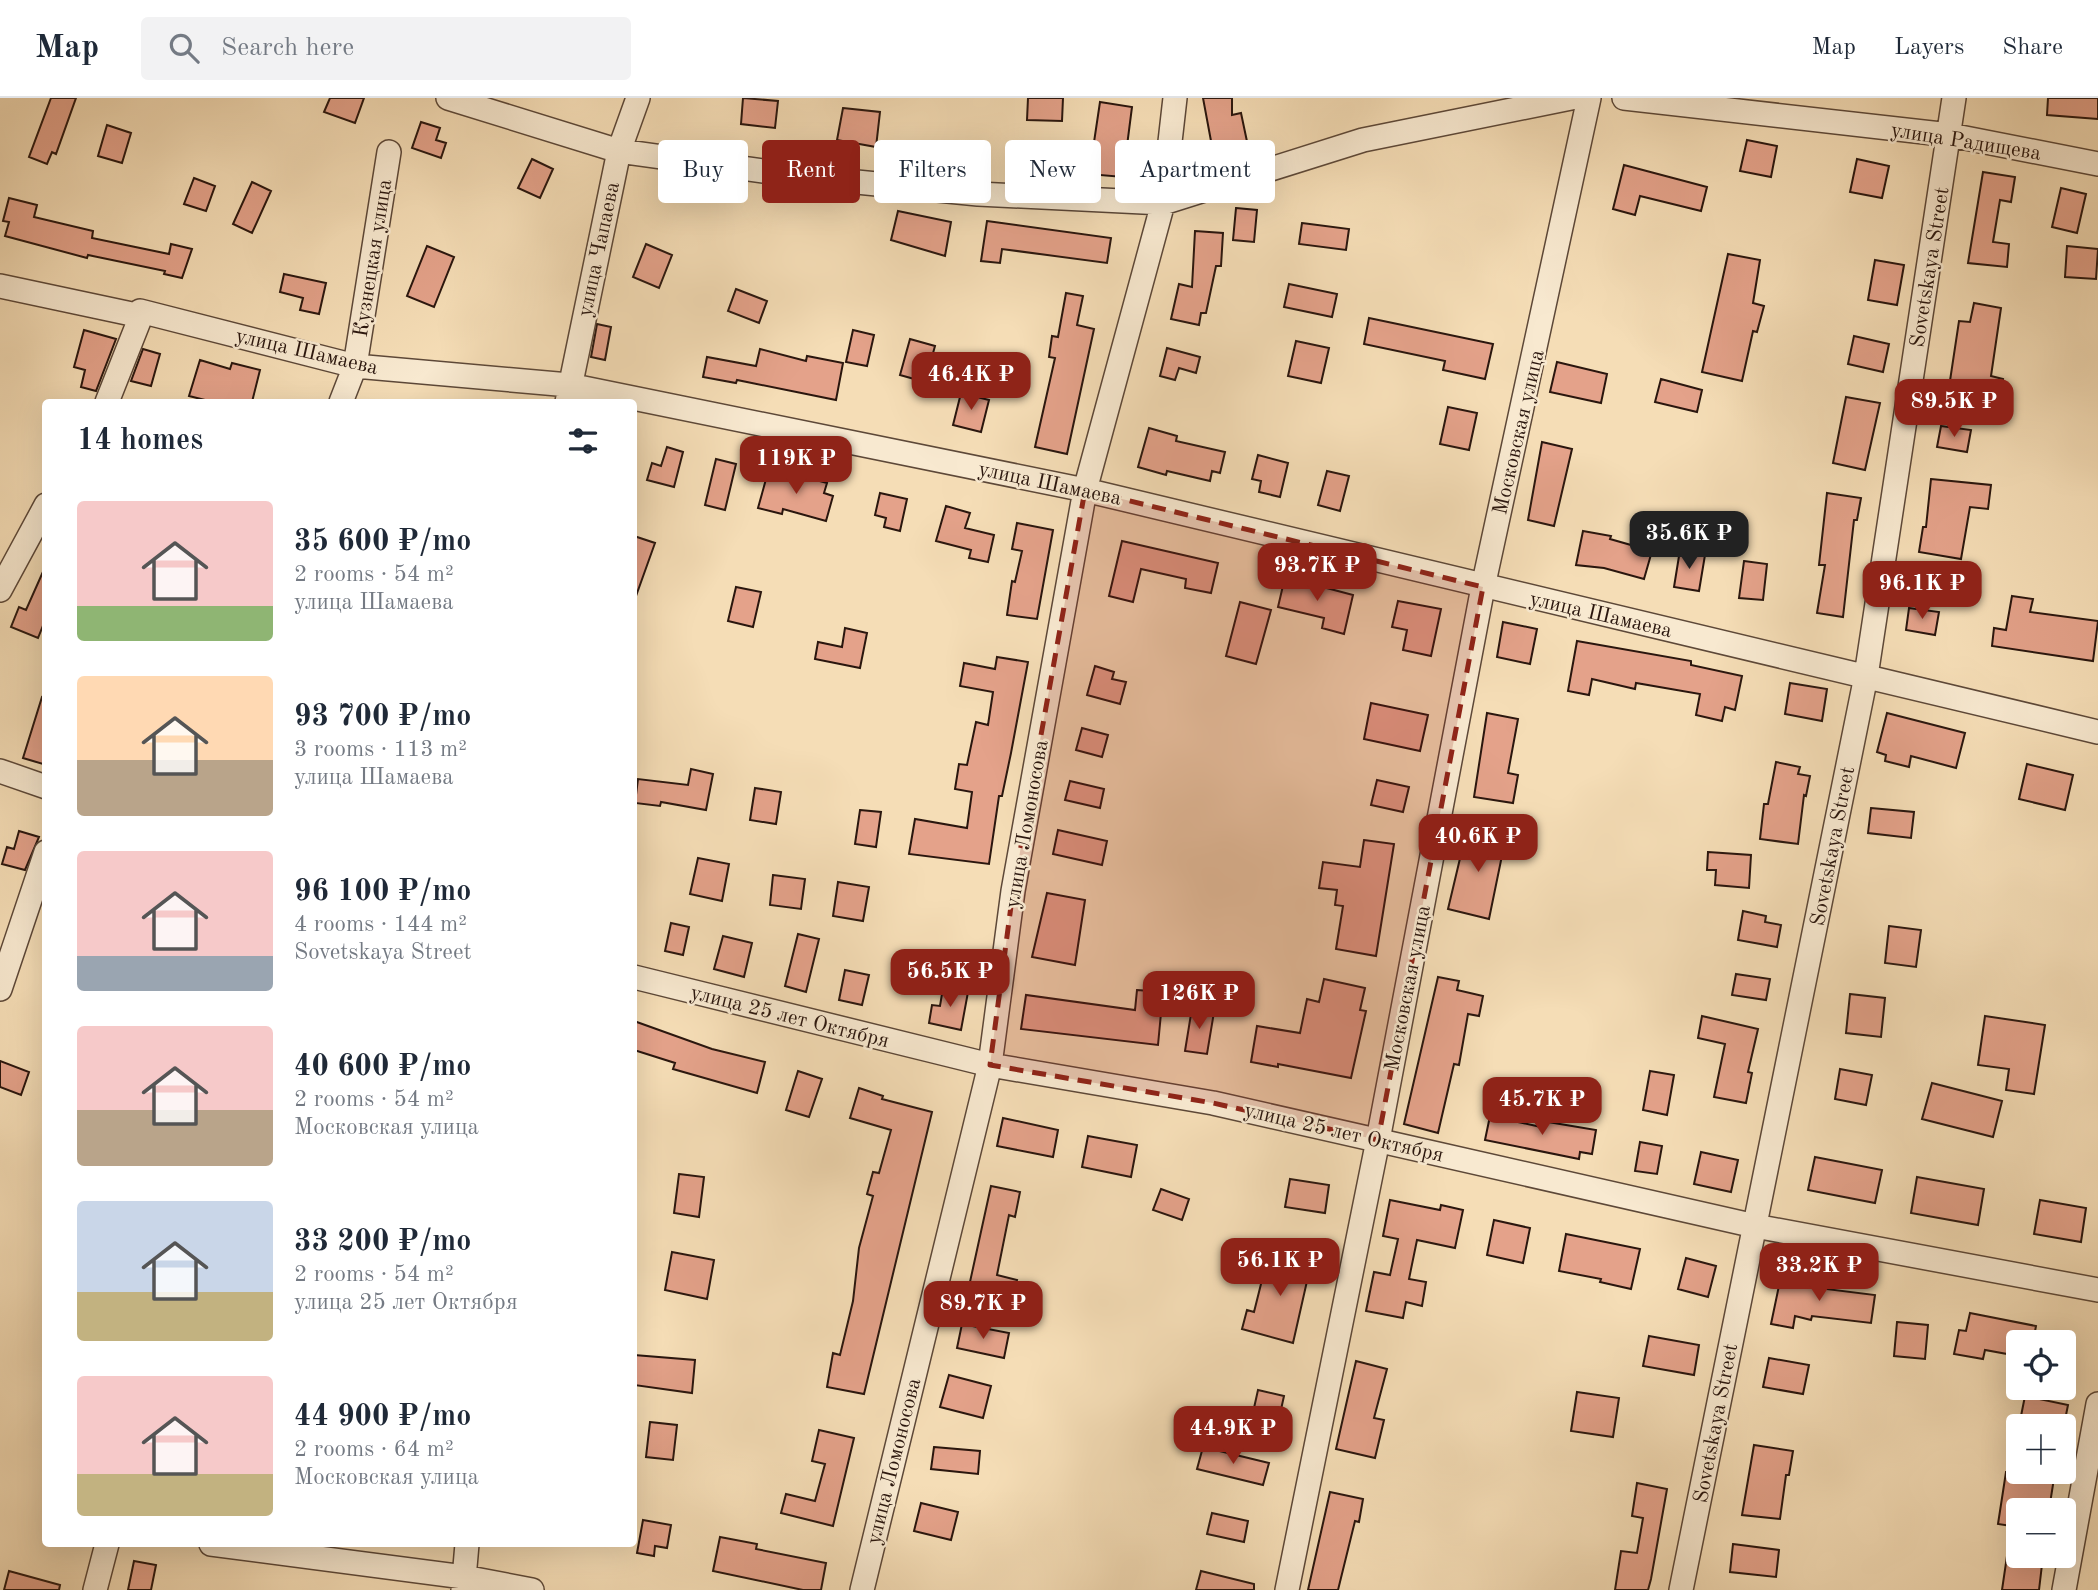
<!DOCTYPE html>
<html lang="en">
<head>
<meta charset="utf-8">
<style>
	:root { --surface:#fff; --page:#f2f2f3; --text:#1f2937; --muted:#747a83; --line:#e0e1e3; --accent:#8f2418 }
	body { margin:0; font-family:"Old Standard TT",serif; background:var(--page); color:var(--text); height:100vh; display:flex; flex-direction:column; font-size:26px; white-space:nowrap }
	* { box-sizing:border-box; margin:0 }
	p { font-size:23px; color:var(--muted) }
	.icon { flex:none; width:38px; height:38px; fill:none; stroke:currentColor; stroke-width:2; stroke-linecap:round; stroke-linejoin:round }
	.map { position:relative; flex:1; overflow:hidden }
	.details { position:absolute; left:42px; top:301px; width:595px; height:1148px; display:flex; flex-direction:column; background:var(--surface); border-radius:7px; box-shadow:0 7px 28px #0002 }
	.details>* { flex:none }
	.guide { position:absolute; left:658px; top:42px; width:665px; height:63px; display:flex; gap:14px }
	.fabs { position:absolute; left:2006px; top:1232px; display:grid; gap:14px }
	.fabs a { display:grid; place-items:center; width:70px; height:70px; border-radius:7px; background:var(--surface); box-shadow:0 7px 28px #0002; font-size:35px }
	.price { position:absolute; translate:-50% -60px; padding:0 16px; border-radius:14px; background:var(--accent); color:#fff; font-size:23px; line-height:46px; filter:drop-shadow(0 2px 4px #0008) }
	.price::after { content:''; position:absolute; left:50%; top:42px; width:21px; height:16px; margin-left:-10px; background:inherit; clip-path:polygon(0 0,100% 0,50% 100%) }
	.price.active { background:#222; color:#fff }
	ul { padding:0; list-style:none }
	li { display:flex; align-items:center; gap:21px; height:175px; padding:0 35px }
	li span { display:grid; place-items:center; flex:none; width:196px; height:140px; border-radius:7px; color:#555 }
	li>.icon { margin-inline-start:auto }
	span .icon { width:84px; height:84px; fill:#fffc; stroke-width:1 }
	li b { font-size:30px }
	h2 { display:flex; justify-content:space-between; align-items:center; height:84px; padding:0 35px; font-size:30px }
	.tag { padding:0 24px; border-radius:7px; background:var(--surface); box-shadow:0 7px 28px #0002; font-size:24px; line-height:63px }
	.tag.active { background:var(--accent); color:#fff }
	header { display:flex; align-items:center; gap:42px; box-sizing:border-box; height:98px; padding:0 35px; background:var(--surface); border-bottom:2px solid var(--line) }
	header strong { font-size:33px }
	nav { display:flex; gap:38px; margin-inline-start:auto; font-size:24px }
	.search { width:490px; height:63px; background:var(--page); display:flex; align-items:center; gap:18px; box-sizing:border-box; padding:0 24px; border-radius:7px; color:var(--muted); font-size:26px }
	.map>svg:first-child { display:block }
	.building { fill:#e4a28a; stroke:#2a160e; stroke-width:2 }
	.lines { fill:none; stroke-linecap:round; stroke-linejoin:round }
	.minor-casing { stroke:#5d4838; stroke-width:26 }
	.minor { stroke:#f8e9d0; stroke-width:23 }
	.marked { fill:#8f2418; fill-opacity:0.2; stroke:#8f2418; stroke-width:5; stroke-dasharray:14 9; stroke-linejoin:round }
	.labels { text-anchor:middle; stroke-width:5; stroke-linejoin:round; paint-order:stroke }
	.street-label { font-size:21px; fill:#2a160e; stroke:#f8e9d0 }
</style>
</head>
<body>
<header>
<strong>Map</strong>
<div class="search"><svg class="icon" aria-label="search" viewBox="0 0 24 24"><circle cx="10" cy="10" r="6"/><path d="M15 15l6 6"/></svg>Search here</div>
<nav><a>Map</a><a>Layers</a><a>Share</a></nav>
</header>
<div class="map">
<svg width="2098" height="1492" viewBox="0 0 2098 1492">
	<rect width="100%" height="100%" fill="#f5ddb6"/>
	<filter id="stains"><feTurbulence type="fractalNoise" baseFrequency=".00286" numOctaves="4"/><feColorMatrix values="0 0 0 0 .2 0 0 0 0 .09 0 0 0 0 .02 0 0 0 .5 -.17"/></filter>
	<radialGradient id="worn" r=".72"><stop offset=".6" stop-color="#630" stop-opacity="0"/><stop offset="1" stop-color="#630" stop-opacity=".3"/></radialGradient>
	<path class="building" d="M51,0h25l-20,56 -4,-2 -5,12 -18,-7z
		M330,0h34l-9,25 -31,-11z
		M743,0l35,3 -3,27 -34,-4z
		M1028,0h35l-1,23 -35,-1z
		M1203,0h29v17l9,-2 8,38 -35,6z
		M2048,0h50v21l-51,-4z
		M1100,4l32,5 -9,70 -104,-9 1,-20 63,6 1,-6 9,1z
		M843,10l37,4 -4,35 -39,-7z
		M421,24l19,6 -4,12 10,3 -5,15 -29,-10z
		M107,27l24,8 -9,30 -24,-7z
		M1747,42l30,6 -6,31 -31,-6z
		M532,61l21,10 -13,29 -22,-10z
		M1857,61l32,7 -7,32 -32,-6z
		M1624,67l83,22 -6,24 -61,-15 -5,19 -22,-6z
		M1983,74l32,5 -4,25 -11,-2 -7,42 16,2 -2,23 -39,-4z
		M194,80l21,8 -9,25 -22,-7z
		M252,84l19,9 -19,42 -19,-9z
		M2061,90l25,6 -9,39 -25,-6z
		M9,100l28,7 -3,12 59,14 -1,7 77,16 2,-10 21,5 -10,29 -18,-4 1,-3 -77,-16 -1,3 -82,-22 4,-14 -6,-1z
		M1236,110l21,2 -3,32 -21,-2z
		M898,113l53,11 -6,34 -54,-16z
		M987,123l124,17 -4,25 -105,-14 -2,14 -19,-2z
		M1302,125l47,6 -3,21 -47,-6z
		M1195,133l28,2 -2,33h-5l-10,47h-5l-2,12 -28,-6 8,-35 13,3z
		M646,146l26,11 -13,33 -26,-11z
		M427,148l27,11 -20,50 -27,-11z
		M2067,148l31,3 -2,30 -31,-2z
		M1728,156l32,6 -7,43 11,3 -7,26 -4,-1 -11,50 -40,-9z
		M1875,162l29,5 -7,40 -29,-5z
		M284,176l42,9 -7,31 -19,-4 3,-12 -23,-6z
		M1289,186l48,10 -5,23 -48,-10z
		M736,191l31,12 -8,22 -31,-12z
		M1066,195l17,3 -6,29 17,4 -27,125 -32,-7 20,-89 -6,-1 3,-21 6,1z
		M1974,205l27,5 -10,68 12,3 -4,24 -51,-9 11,-73 11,1z
		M1369,220l124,26 -8,35 -42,-9 2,-9 -81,-17z
		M597,226l14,3 -6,33 -14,-3z
		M84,232l32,9 -20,52 -15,-4 4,-17 -11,-3z
		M853,232l21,5 -7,31 -21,-4z
		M1854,238l35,8 -6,28 -35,-8z
		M910,241l25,7 -10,36 -25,-7z
		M1296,243l33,7 -8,35 -33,-7z
		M1167,250l33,9 -4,16 -17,-5 -4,12 -15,-4z
		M143,251l17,5 -9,32 -20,-5z
		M760,251l46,12 1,-5 36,7 -7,37 -99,-20 -1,3 -33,-6 4,-20 49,9z
		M200,262l30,9 2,-6 28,7 -8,32h-39l-24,-6z
		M1557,264l50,12 -6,29 -51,-11z
		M1661,281l41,11 -5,22 -42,-10z
		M961,295l28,7 -8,32 -28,-7z
		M1846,299l34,6 -15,67 -32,-7z
		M1448,309l29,6 -8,37 -29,-6z
		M1941,328l30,4 -4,22 -30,-5z
		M1149,330l28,8 -1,5 49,11 -5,21 -8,-2 -2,10 -43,-10 -1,4 -28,-8z
		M1542,344l30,7 -18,77 -26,-6z
		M667,349l16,5 -9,35 -27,-7 5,-17 9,3z
		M1258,357l30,8 -8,34 -21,-5 2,-11 -9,-2z
		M716,361l20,5 -11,46 -20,-5z
		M1327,373l22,5 -9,35 -22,-6z
		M768,374l35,9 2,-4 22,6 -3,10 9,3 -7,25 -43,-12 -1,5 -24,-6z
		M1931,381l60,6 -3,24 -18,-2 -9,52 -42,-7 4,-25h3z
		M880,395l27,6 -7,32 -16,-4 2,-9 -11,-3z
		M1827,395l34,5 -4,22h-3l-11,97 -26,-4 8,-48h-6z
		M946,408l24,7 -5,15 29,7 -6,27 -19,-4 2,-8 -35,-9z
		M1017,425l36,7 -16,89 -30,-4 5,-34 3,1 7,-31 -10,-2z
		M1583,433l28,5 -1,3 42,12 -8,28 -40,-11 -28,-3z
		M634,438l21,7 -19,53h-2z
		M1122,443l96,22 -7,30 -26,-5 1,-9 -45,-10 -8,33 -24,-6z
		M1680,452l25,5 -6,36 -25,-4z
		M1744,463l23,3 -4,36 -24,-2z
		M46,467v53l-8,20 -27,-11 8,-20 7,3z
		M1285,479l68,18 -9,39 -22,-6 2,-10 -46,-11z
		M736,489l25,5 -8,35 -25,-6z
		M2012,498l21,3 -3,13 68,9 -5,40 -101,-15 2,-18 12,2z
		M1398,503l43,8 -10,47 -28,-6 4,-20 -15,-3z
		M1240,504l31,8 -15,54 -30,-8z
		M1909,510l30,4 -4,23 -29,-5z
		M1503,524l34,7 -7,35 -33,-7z
		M845,530l22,5 -7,35 -45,-9 3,-17 24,5z
		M1577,543l114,20v4l51,11 -7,34 -10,-3 -3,14 -26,-6 4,-21 -64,-11 -1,6 -43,-10 -3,16 -21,-4z
		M997,559l31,5 -17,91 -9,43h-3l-10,68 -80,-10 6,-35 52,9 5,-36 -17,-3 4,-25 8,1 9,-43 12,3 5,-33 -33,-6 4,-23 31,6z
		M1095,568l19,6 -2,7 14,3 -6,22 -33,-9z
		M1790,585l37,6 -5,32 -37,-7z
		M42,599l4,1 -3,66 -20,-6z
		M1371,605l57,12 -8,36 -56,-12z
		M1487,615l31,6 -10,54 10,2 -5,28 -39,-6z
		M1887,615l78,20 -9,35 -45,-12 -2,11 -24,-6 1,-6 -9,-3z
		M1082,630l26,7 -6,22 -26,-7z
		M1776,664l24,5 -2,7 12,2 -4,20 -2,-1 -6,49 -38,-5 4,-35h4z
		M2027,666l46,11 -8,35 -46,-11z
		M691,671l22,5 -7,36 -45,-8 -1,4 -25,-3 3,-24 50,6z
		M1377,682l32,7 -6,25 -32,-7z
		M1070,683l34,8 -4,19 -35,-8z
		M755,690l26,4 -5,32 -26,-4z
		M1871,710l43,4 -3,26 -43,-5z
		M860,712l21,2 -5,35 -21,-3z
		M1467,731l39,7 -17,83 -41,-10z
		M1058,732l49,11 -5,24 -49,-11z
		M19,733l20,6 -14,33 -23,-6 5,-17 7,2z
		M1364,742l30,4 -18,112 -40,-7 7,-43 -8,-1 2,-15 -18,-2 4,-26 37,5z
		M1708,754l43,3 -2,33 -34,-3 1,-15h-9z
		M698,760l31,6 -7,37 -32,-7z
		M773,777l32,4 -4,30 -31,-4z
		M838,784l31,5 -6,34 -30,-5z
		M1047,795l38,7 -10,65 -43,-8z
		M1743,813l23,5 -1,6 16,3 -4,22 -39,-7z
		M671,825l18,4 -6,28 -18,-4z
		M1889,828l32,4 -5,37 -31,-4z
		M798,836l21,5 -13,53 -21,-6z
		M723,838l29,7 -8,34 -30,-8z
		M845,872l24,5 -7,30 -23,-5z
		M1736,876l34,5 -4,21 -34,-5z
		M1438,879l21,4 -2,9 26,6 -4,20 -11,-2 -9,51 -5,-1 -16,69 -34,-9z
		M1324,881l41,9 -5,22 6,1 -15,67 -73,-14v3l-27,-5 6,-36 43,7 7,-34 12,3z
		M943,890l25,4 -7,38 -32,-7 3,-18 8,1z
		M1137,892l26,2 -5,53 -137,-16 5,-34 109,15z
		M1850,896l35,4 -4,39 -35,-4z
		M1192,910l22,4 -7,42 -22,-3z
		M1702,918l56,13 -10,43 4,1 -6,30 -32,-6 11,-53 -27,-6z
		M1985,918l60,9 -11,69 -28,-4 3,-21 -31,-4z
		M634,923l78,28 53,13 -8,31 -84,-24 2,-6 -41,-13z
		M0,963l29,11 -8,23 -21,-8z
		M1840,971l32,6 -6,30 -31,-6z
		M798,973l24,8 -13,38 -23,-7z
		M1650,973l24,4 -7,40 -24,-5z
		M1932,985l70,18 -9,36 -71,-18z
		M859,990l24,8 -1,3 50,13 -68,282 -37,-7 6,-34 7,2 13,-54 6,-53 14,-52 -6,-2 6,-22 6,1 12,-43 -41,-12z
		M1490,1018l51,11 1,-6 54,9 -4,24 -12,-2 -1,7 -94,-19z
		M1003,1020l55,12 -5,27 -56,-11z
		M1088,1038l49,9 -6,32 -49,-10z
		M1640,1044l22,4 -5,28 -22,-3z
		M1701,1054l37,8 -7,32 -37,-8z
		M1815,1059l67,13 -7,33 -67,-13z
		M679,1076l25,3 -5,40 -25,-4z
		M1917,1079l67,12 -6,36 -67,-12z
		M1290,1081l39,6 -4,28 -40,-6z
		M991,1088l29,6 -5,25 -6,-2 -12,60 20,5 -6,21 -43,-10z
		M1161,1091l28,10 -7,21 -29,-10z
		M1390,1102l50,10 1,-5 22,5 -8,38 -38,-8 -8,39 17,3 -4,24 -16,-4 -3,16 -37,-7 8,-39 16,3 8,-36 -15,-3z
		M2040,1102l46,8 -5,34 -47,-8z
		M1494,1122l36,8 -7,35 -36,-8z
		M1566,1136l74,15 -9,40 -31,-7 1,-3 -42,-8z
		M1273,1153l39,8 -19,84 -51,-14 5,-19 7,2 9,-36 5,1z
		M672,1154l42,8 -7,39 -42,-9z
		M1686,1160l30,8 -8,31 -30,-8z
		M1781,1178l38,8 -1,4 57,7 -4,28 -59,-7 -1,4 -16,-4 -2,12 -22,-4z
		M1970,1215l66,13 -3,16h-15v14l-33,-6 -2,9 -29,-5 5,-24 7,1z
		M1897,1224l31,3 -3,34 -31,-3z
		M962,1226l47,9 -5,25 -47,-10z
		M1649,1238l50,9 -5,30 -51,-9z
		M634,1257l61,5 -3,33 -58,-8z
		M1769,1260l40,7 -6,29 -40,-7z
		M1356,1263l31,8 -13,49 10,2 -9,38 -39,-9z
		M949,1277l42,11 -8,32 -43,-11z
		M1258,1292l26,6 -8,36 -26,-6z
		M1577,1294l42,6 -6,39 -42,-6z
		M2025,1298l43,9 -4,20 -43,-9z
		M650,1324l27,3 -4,35 -27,-3z
		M819,1332l35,8 -21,88 -52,-13 5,-19 29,7 10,-37 -13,-3z
		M1754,1347l39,6 -4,24h-3l-6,44 -38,-4z
		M934,1349l46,4 -2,23 -47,-5z
		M1203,1349l66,16 -6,22 -66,-16z
		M2006,1374h49l-6,38h-31v17l-20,-3z
		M1637,1385l30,6 -16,90 -3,11h-33l6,-39 16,2 6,-35 -11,-2z
		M1330,1394l33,7 -4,23 -4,-1 -17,69h-30z
		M921,1405l37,9 -7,28 -37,-9z
		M1212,1415l36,8 -4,21 -37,-8z
		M643,1422l28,5 -4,23 -12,-2 -1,10 -17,-3z
		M720,1439l37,7 -1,5 70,14 -5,27h-18l-90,-19z
		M1733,1446l46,6 -3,27 -46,-5z
		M2007,1458h36l-4,34h-37z
		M134,1463l22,4 -5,25h-23z
		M9,1473l51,14 -1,5h-55z
		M1201,1473l53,13v6h-58z"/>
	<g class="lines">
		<defs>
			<path id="minor" d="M448,0l171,53 187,26 172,17 185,9 200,-63 208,-42
				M1624,0l326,37 148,29
				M0,188l141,30 -1,-5 215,55 214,19 516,105 1013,242
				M107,304l34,-86
				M341,304l14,-36 34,-214
				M567,304l52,-251 19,-53
				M0,492l46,-85
				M0,673l46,16
				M634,879l356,88 223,38 542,123 343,64
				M0,891l46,-137
				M211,1446l253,33 68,13
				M95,1492l12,-46
				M463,1492l4,-46
				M862,1492l128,-525 23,-174 72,-401 78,-287 12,-105
				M1287,1492l91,-450 105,-553 106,-489
				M1681,1492l185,-914 88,-578
				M2064,1492l34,-186"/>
		</defs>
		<use href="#minor" class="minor-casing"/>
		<use href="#minor" class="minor"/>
	</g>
	<path class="marked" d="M1085,392l398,97 -105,553 -165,-37 -223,-38 23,-174z"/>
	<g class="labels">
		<g class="street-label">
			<text transform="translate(1966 43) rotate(9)" y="7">улица Радищева</text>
			<text transform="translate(598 151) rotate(-78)" y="7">улица Чапаева</text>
			<text transform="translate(372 160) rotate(-81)" y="7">Кузнецкая улица</text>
			<text transform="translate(1929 169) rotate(-81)" y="7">Sovetskaya Street</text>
			<text transform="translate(307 253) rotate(13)" y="7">улица Шамаева</text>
			<text transform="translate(1518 334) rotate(-77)" y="7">Московская улица</text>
			<text transform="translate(1050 385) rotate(12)" y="7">улица Шамаева</text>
			<text transform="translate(1601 516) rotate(13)" y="7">улица Шамаева</text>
			<text transform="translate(1026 726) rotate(-80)" y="7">улица Ломоносова</text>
			<text transform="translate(1832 748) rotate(-79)" y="7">Sovetskaya Street</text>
			<text transform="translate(1407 890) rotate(-79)" y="7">Московская улица</text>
			<text transform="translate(790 918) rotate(14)" y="7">улица 25 лет Октября</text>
			<text transform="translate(1344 1034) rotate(13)" y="7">улица 25 лет Октября</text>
			<text transform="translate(1715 1325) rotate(-79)" y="7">Sovetskaya Street</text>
			<text transform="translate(893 1363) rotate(-76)" y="7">улица Ломоносова</text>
		</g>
	</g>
	<rect width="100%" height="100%" filter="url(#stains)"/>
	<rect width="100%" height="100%" fill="url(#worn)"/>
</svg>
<div class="fabs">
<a><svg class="icon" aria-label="locate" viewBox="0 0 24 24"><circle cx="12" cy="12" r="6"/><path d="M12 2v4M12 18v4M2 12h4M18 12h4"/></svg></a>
<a>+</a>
<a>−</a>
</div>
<b class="price" style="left:971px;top:314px">46.4K ₽</b>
<b class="price" style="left:1954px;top:341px">89.5K ₽</b>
<b class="price" style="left:796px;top:398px">119K ₽</b>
<b class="price active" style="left:1689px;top:473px">35.6K ₽</b>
<b class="price" style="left:1317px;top:505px">93.7K ₽</b>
<b class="price" style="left:1922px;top:523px">96.1K ₽</b>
<b class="price" style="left:1478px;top:776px">40.6K ₽</b>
<b class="price" style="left:950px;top:911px">56.5K ₽</b>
<b class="price" style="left:1199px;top:933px">126K ₽</b>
<b class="price" style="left:1542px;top:1039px">45.7K ₽</b>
<b class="price" style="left:1280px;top:1200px">56.1K ₽</b>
<b class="price" style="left:1819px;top:1205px">33.2K ₽</b>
<b class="price" style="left:983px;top:1243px">89.7K ₽</b>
<b class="price" style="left:1233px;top:1368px">44.9K ₽</b>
<div class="guide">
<a class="tag">Buy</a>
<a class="tag active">Rent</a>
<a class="tag">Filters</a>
<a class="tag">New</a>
<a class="tag">Apartment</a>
</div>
<section class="details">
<h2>14 homes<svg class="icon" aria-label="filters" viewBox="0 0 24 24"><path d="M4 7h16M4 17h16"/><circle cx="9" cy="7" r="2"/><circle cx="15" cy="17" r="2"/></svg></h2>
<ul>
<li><span style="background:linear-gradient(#f6c9c9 75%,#8fb573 0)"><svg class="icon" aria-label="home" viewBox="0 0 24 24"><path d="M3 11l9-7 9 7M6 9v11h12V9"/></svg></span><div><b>35 600 ₽/mo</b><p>2 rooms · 54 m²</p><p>улица Шамаева</p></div></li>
<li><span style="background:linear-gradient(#ffd9b3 60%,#b9a48a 0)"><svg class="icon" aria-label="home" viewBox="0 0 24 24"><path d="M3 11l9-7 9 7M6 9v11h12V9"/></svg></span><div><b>93 700 ₽/mo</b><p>3 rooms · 113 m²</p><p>улица Шамаева</p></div></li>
<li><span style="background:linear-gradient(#f6c9c9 75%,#9aa5b1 0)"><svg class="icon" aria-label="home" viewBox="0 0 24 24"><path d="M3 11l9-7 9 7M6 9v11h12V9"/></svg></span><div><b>96 100 ₽/mo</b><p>4 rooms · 144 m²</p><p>Sovetskaya Street</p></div></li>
<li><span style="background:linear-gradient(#f6c9c9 60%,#b9a48a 0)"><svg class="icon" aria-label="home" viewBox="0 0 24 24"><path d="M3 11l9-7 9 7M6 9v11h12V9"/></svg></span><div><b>40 600 ₽/mo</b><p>2 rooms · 54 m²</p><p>Московская улица</p></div></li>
<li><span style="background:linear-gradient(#c9d6e8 65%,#c2b280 0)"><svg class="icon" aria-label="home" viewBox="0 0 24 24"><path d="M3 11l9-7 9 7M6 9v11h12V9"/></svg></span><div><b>33 200 ₽/mo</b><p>2 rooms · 54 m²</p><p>улица 25 лет Октября</p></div></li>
<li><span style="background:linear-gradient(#f6c9c9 70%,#c2b280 0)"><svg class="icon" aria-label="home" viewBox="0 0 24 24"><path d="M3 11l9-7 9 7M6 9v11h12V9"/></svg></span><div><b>44 900 ₽/mo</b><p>2 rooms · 64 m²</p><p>Московская улица</p></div></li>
</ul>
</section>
</div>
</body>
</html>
